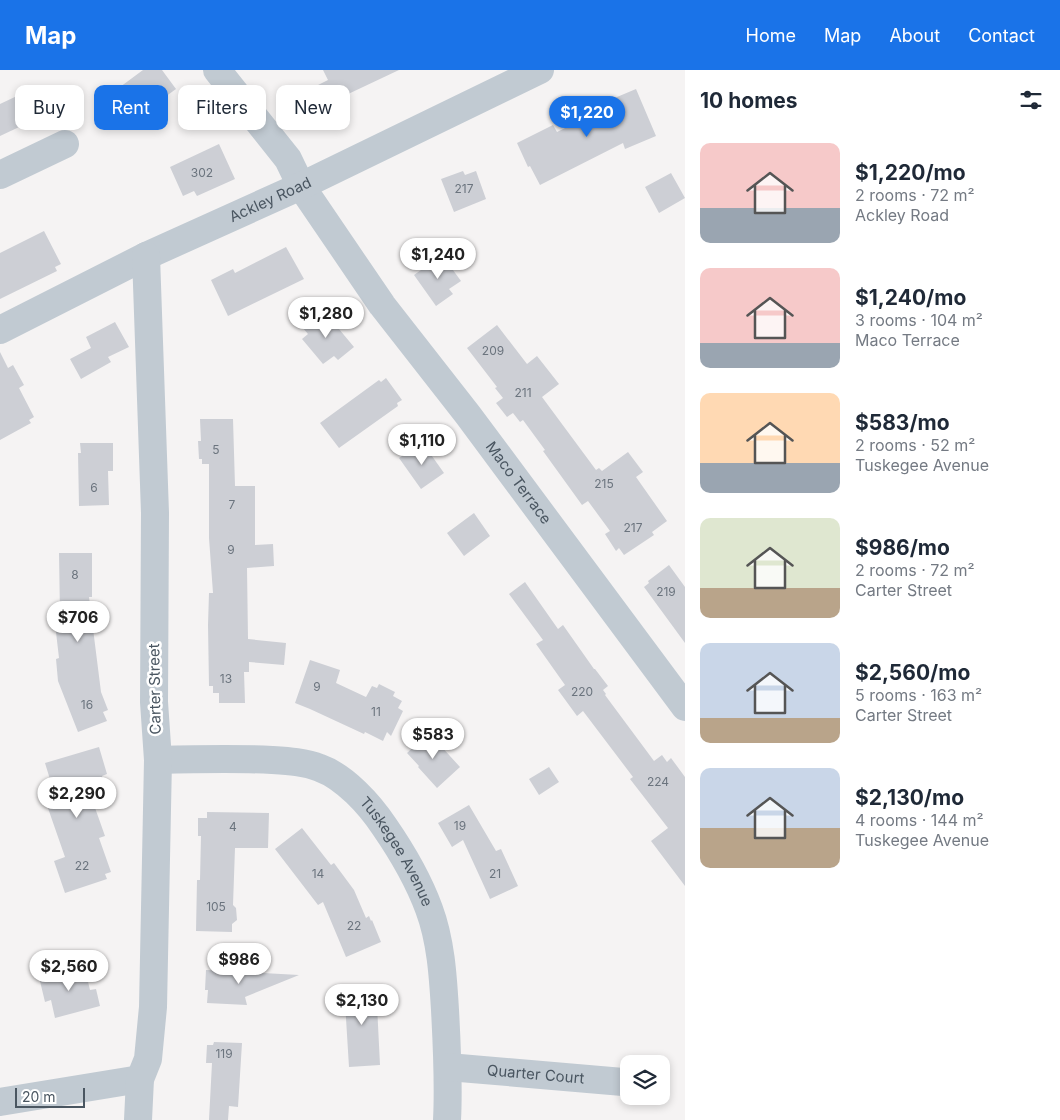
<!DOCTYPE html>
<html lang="en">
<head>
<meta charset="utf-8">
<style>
	:root { --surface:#fff; --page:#f6f6f7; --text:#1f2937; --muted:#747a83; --accent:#1a73e8 }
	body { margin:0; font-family:Inter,sans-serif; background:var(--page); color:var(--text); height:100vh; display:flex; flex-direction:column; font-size:19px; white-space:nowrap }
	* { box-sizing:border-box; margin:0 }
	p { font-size:16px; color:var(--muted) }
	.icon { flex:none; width:28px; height:28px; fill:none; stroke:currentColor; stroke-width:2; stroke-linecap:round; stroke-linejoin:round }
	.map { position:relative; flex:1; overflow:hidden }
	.details { display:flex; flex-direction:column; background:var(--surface); width:375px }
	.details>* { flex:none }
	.top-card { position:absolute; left:15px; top:15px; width:475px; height:45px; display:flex; gap:10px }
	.tools { position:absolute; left:620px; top:985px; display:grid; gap:10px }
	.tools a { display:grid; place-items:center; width:50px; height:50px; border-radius:10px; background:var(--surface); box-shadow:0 2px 8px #0003; font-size:25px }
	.scale { position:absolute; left:15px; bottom:12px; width:70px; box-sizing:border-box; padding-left:5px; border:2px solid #4a5661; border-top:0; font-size:14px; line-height:18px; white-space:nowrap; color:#4a5661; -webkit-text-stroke:4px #fff; paint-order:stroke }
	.price { position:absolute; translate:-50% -42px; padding:0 11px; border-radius:18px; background:#fff; color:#222; font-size:16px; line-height:32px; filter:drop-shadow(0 1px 2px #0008) }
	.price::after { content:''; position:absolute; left:50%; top:30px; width:15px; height:11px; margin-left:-8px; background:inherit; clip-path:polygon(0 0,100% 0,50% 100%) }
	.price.active { background:var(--accent); color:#fff }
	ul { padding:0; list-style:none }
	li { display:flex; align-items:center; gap:15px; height:125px; padding:0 15px }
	li span { display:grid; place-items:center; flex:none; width:140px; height:100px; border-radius:10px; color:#555 }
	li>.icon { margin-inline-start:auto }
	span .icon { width:60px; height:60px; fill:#fffc; stroke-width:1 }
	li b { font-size:21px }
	h2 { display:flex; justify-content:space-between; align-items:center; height:60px; padding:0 15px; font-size:21px }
	.tag { padding:0 18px; border-radius:10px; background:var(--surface); box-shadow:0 2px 8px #0003; font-size:18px; line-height:45px }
	.tag.active { background:var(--accent); color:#fff }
	header { display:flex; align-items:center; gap:30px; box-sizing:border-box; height:70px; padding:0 25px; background:var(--accent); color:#fff }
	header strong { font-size:24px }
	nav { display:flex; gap:28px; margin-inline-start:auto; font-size:18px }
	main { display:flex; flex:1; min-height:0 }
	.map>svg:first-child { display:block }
	.building { fill:#cdcfd5 }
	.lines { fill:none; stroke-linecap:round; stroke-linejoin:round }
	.minor { stroke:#c1cad2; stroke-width:28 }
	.labels { text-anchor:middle; stroke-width:5; stroke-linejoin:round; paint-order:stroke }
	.number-label { font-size:12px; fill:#6b747e }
	.street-label { font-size:15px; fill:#4a5661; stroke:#fff }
</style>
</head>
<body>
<header>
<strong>Map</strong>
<nav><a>Home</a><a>Map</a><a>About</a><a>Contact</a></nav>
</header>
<main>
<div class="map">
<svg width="685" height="1050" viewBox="0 0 685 1050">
	<rect width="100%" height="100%" fill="#f5f3f3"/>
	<path class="building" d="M143,0h19l14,19 -36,26 -20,-28z
		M323,0h76l-72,34 -9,-19 10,-5z
		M636,19l20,47 -31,13 -2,-6 -83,42 -10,-19 -2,1 -11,-24 36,-18 4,7 51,-25 -3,-5z
		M19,25l13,26 -32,15v-32z
		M219,74l16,35 -38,17 -3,-5 -11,5 -13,-29z
		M463,101l2,4 11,-4 10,28 -32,13 -13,-33z
		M671,103l14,25 -26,15 -14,-26z
		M44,161l17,33 -6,3 2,4 -57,28v-46z
		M286,177l18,32 -76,37 -17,-36 22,-11 2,4z
		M442,185l19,26 -12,8 4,5 -17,12 -22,-31z
		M320,243l5,7 4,-3 25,30 -16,13 -4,-4 -11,8 -21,-25 6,-5 -6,-7z
		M115,252l14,25 -21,10 3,5 -30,17 -11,-20 21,-11 -5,-11z
		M497,255l30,39 10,-8 22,28 -17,13 54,73 3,-2 3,3 26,-19 15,20 -7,5 31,44 -15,11 2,3 -30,20 -5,-7 -3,3 -11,-17 5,-3 -22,-30 -6,4 -39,-54 2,-1 -22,-30 -3,2 -7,-9 -6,4 -11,-14 7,-5 -8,-10 2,-1 -30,-39z
		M0,282l8,16 5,-3 11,20 -5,3 15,29 -5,3 2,3 -31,17z
		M386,308l16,22 -5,3 1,3 -59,42 -19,-25 59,-43 2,2z
		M200,349h33l2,67h20v59l18,-1 1,22 -27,2 1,71 38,4 -2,22 -35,-3v10h-5l1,31h-26v-10h-6v-7h-4l-1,-61 1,-32h4l-4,-55v-74h-7v-5h-3l-1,-18h3z
		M422,372l22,31 -23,16 -22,-31z
		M80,373h33v28h-5l1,34 -30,1 -1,-53h3z
		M474,443l16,23 -26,20 -17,-23z
		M59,483h33v44h-3l12,95 7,18 -5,2 4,9 -29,11 -20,-51 -2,-22 3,-1 -5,-43h6z
		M669,495l16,22v56l-41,-56 5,-4 -1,-2z
		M525,512l33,47 5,-4 31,44h1l13,17 -5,4 3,4 -1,1 49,66 8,-6 5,7 4,-4 14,19v109l-34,-45 17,-13 -38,-49 3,-2 -50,-66 -6,5 -19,-26 7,-5 -29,-41 7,-4 -34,-46z
		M310,590l30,10 -4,13 30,14 6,-11 5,2 2,-4 16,8 -2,4 9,5 -4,7 5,3 -12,25 -4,-4 -4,9 -18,-9 -1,2 -54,-25 -15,-6z
		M429,663l31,34 -23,21 -19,-21 1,-1 -12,-13z
		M99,677l8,27 -5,2 1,4 -12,3 1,4 -4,1 17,48 -6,2 12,34 -6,2 2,5 -42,14 -11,-32 11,-4 -23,-66 11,-2 -8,-26z
		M549,697l10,15 -20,13 -10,-16z
		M469,735l27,46 5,-2 17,37 -28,13 -27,-59 -11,7 -14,-24z
		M207,742l62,1 -1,35h-33l-2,57 3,3 1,12 -5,4v8l-36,-1 1,-51h3l1,-44h-3v-18h9z
		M302,758l29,37 3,-2 20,27 12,28 3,-2 2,5 1,-1 9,22 -35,15 -23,-55 -5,3 -43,-56z
		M84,895l6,25 6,-1 4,17 -45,12 -4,-18 -6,2 -6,-25z
		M206,900l23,1 70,4 -54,22 2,8 -40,-2 1,-13h-3z
		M376,915l4,80 -31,2 -5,-81z
		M214,972l28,1 -4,64 -9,-1 -1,14h-19l3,-57h-6l1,-18h6z"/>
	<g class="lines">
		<g class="minor">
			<path id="s1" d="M217,0l71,89 13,27 81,119 86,110 217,292"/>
			<path d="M0,105l65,-31"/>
			<path id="s2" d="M0,260l146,-74 155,-70 239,-116"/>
			<path id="s3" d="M158,690c38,-1 76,-2 114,0 16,1 33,2 48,8 25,9 50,37 64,58 18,26 34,53 45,83 12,32 14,68 16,101 2,37 4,73 2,110"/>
			<path id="s4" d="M448,997l175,15"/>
			<path d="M0,1032l140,-23"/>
			<path d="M138,1050l2,-41 8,-20 5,-52 5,-247 -4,-58 1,-189 -9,-257"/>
		</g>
	</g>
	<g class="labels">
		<g class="number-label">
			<text x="202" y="107">302</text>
			<text x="464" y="123">217</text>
			<text x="493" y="285">209</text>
			<text x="523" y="327">211</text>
			<text x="216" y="384">5</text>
			<text x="604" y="418">215</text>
			<text x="94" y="422">6</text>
			<text x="232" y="439">7</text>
			<text x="633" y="462">217</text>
			<text x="231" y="484">9</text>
			<text x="75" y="509">8</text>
			<text x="666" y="526">219</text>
			<text x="226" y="613">13</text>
			<text x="317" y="621">9</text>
			<text x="582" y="626">220</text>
			<text x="87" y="639">16</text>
			<text x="376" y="646">11</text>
			<text x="658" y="716">224</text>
			<text x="460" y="760">19</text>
			<text x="233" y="761">4</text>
			<text x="82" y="800">22</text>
			<text x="318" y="808">14</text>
			<text x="495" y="808">21</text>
			<text x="216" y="841">105</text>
			<text x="354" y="860">22</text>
			<text x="224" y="988">119</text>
		</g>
		<g class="street-label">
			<text dy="5" stroke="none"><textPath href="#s2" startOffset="300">Ackley Road</textPath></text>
			<text dy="5" stroke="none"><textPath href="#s1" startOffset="512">Maco Terrace</textPath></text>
			<text transform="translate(155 619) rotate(-91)" y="5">Carter Street</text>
			<text dy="5" stroke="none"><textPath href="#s3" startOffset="279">Tuskegee Avenue</textPath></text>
			<text dy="5" stroke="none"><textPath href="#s4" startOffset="88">Quarter Court</textPath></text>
		</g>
	</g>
</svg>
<div class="tools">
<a><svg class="icon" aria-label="layers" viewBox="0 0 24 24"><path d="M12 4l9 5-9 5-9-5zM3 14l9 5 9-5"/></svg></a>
</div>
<div class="scale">20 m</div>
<b class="price active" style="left:587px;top:68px">$1,220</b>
<b class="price" style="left:438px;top:210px">$1,240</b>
<b class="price" style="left:326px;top:269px">$1,280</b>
<b class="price" style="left:422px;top:396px">$1,110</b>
<b class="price" style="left:78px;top:573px">$706</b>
<b class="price" style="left:433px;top:690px">$583</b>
<b class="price" style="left:77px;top:749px">$2,290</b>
<b class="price" style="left:239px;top:915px">$986</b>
<b class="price" style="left:69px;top:922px">$2,560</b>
<b class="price" style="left:362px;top:956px">$2,130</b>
<div class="top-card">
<a class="tag">Buy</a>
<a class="tag active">Rent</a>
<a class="tag">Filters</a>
<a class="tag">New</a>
</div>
</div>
<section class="details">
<h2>10 homes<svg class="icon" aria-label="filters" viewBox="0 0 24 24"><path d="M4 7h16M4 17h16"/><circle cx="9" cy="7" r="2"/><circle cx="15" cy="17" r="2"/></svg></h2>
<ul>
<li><span style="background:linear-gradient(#f6c9c9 65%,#9aa5b1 0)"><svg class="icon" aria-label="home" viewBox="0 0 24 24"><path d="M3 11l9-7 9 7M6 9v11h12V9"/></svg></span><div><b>$1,220/mo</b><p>2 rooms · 72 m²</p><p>Ackley Road</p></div></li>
<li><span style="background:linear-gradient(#f6c9c9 75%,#9aa5b1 0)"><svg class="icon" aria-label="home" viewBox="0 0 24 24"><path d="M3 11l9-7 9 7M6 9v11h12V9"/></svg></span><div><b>$1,240/mo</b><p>3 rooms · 104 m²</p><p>Maco Terrace</p></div></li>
<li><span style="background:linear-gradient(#ffd9b3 70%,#9aa5b1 0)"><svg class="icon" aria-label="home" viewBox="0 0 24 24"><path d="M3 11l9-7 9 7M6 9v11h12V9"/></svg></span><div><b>$583/mo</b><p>2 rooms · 52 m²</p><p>Tuskegee Avenue</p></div></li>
<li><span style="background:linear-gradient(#dfe7d0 70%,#b9a48a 0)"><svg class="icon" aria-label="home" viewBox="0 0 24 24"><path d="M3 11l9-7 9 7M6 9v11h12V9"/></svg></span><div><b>$986/mo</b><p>2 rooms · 72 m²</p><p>Carter Street</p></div></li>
<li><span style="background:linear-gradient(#c9d6e8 75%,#b9a48a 0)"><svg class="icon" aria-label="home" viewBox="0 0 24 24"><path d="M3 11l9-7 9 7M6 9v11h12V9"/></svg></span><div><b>$2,560/mo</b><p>5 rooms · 163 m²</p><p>Carter Street</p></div></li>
<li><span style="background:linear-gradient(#c9d6e8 60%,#b9a48a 0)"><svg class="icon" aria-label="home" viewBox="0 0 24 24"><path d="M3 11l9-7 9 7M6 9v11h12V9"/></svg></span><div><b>$2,130/mo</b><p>4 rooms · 144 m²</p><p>Tuskegee Avenue</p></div></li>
</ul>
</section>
</main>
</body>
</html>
